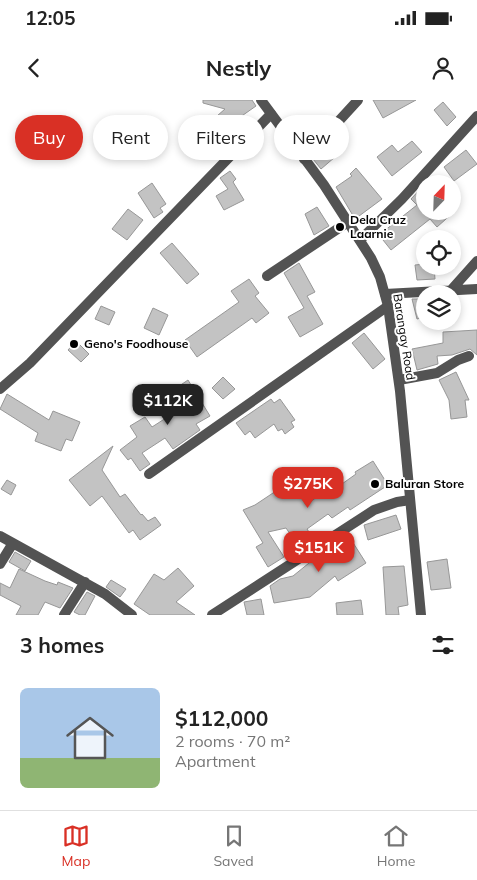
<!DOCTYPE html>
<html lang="en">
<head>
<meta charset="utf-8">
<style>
	:root { --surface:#fff; --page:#f6f6f6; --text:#222; --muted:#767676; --line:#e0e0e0; --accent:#d93025 }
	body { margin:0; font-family:Mulish,sans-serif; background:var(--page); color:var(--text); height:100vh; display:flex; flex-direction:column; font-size:19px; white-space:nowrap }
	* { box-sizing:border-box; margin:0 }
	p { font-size:16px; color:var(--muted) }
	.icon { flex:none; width:28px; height:28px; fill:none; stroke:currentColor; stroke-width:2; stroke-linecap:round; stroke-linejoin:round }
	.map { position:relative; height:515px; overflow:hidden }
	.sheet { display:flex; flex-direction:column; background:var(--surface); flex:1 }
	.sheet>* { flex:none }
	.banner { position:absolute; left:15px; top:15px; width:448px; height:45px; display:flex; gap:10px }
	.needle { width:32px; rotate:23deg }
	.tools { position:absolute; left:416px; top:75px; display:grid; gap:10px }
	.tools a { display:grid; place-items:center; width:45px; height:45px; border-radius:50%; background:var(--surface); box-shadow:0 2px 8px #0003; font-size:25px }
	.price { position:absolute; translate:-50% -42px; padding:0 11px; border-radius:10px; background:var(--accent); color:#fff; font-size:16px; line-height:32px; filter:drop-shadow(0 1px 2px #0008) }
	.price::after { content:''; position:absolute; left:50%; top:30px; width:15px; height:11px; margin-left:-8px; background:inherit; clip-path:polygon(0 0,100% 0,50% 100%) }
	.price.current { background:#222; color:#fff }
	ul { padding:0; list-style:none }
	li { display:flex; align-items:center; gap:15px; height:125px; padding:0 20px }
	li span { display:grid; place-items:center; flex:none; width:140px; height:100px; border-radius:8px; color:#555 }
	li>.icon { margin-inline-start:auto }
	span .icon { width:60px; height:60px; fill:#fffc; stroke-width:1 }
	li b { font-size:21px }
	h2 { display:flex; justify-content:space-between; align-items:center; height:60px; padding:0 20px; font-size:21px }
	.tag { padding:0 18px; border-radius:22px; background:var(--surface); box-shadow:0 2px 8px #0003; font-size:18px; line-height:45px }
	.tag.current { background:var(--accent); color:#fff }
	.status { display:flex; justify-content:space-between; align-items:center; height:35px; padding:0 25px; background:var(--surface); direction:ltr }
	.status svg { height:14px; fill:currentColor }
	header { display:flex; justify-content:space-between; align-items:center; height:65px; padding:0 20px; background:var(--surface); font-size:22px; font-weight:700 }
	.tab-bar { display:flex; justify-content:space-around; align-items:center; height:70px; border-top:1px solid var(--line); background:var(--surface); font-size:14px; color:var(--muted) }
	.tab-bar a { display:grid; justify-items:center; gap:2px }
	.tab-bar .current { color:var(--accent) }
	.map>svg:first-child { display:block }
	.building { fill:#c3c3c3; stroke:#979797 }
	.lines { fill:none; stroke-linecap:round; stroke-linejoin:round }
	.minor { stroke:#535353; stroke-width:10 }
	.tertiary { stroke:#535353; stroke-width:10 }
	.poi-dot { fill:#000; stroke:#fff; stroke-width:2 }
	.labels { text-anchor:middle; stroke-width:4; stroke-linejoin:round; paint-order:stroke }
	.poi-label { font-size:12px; font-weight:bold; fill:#000; stroke:#fff; text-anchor:start }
	.street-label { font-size:12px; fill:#000; stroke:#fff }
</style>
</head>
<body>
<div class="status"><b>12:05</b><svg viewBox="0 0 49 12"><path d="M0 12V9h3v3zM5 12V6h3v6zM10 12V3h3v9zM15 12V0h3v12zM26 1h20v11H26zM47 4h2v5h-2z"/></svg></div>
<header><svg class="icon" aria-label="back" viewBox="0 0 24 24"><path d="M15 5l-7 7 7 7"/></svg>Nestly<svg class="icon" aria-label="person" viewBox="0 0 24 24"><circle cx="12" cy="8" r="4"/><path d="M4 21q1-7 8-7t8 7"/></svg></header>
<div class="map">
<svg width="477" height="515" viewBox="0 0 477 515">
	<rect width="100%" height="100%" fill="#fff"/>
	<path class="building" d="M203,0h49l4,6 -20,14 3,3 -7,8 -3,-4 -24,21 -11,-12 31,-27 -22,-6z
		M373,0h43l-33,18z
		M443,2l13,15 -9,9 -13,-16z
		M412,41l10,11 -30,24 -15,-19 15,-12 6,7z
		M326,46l9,11 -14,12 -8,-10z
		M466,50l11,14 -23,17 -10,-14z
		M356,68l26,31 -27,20 -19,-32 16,-11 -2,-2z
		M230,71l6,8 -3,3 11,18 -20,10 -8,-14 12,-7 -8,-11z
		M152,83l14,21 -6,4 3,4 -9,6 -16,-25z
		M425,84v27h30l-18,16 -7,-8 -39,31 -12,-15 38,-30 -6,-6z
		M317,107l12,19 -15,9 -9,-21z
		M128,109l15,11 -16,20 -15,-11z
		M172,143l27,31 -12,10 -27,-31z
		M299,163l16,29 -8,4 16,28 -23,13 -12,-20 16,-9 -20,-35z
		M425,164v2h9l1,13 -18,1 -2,-15z
		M249,179l10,14 -4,3 14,17 -13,10 -4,-5 -55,39 -12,-17 54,-38 -8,-11z
		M412,199h13v18l-8,2z
		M101,206l14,6 -6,13 -14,-6z
		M153,208l15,7 -9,20 -15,-7z
		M477,230v25l-7,-6 -18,6 -15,1 1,8 -21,6 -5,-21 31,-6v-11z
		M364,233l21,26 -12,10 -21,-26z
		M76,241l13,13 -8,8 -13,-12z
		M456,272l13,28h-4l2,17 -16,2 -2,-19 -10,-20z
		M223,277l12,12 -12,10 -11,-11z
		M188,280l22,36 -14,8 4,6 -27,19 -8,-11 -23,15 8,11 -10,7 -9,-13 -3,2 -8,-10 17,-13 -7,-11 15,-9 7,10 28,-18 -11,-16z
		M7,294l42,26 4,-9 27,11 -8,19 -6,-2 -5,12 -26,-10 3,-8 -38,-24z
		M271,299l3,4 6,-4 15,21 -4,2 3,5 -9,7 -3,-5 -4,2 -4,-7 -19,14 -5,-7 -5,4 -9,-12z
		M113,346l-11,24 18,27 5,-3 16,21 1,-1 6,7 7,-4 6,8 -21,15 -7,-10 -4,3 -27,-37 -12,10 -21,-26z
		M373,361l15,24 -38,25 -2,-3 -16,11 -4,-4 -21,15 4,6 -14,9 -11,-16 -18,4 16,25 -16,10 -12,-20 7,-4 -20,-33 12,-5 36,-24 15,24 23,-17 3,3 24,-17 -1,-2z
		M7,380l9,5 -5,10 -10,-6z
		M396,415l5,14 -33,11 -4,-15z
		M350,438l16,25 -28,18 -3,-5 -25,21 -36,6 -4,-17 10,-7 13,-3 16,-13z
		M15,452l16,9 -6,10 -16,-9z
		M447,459l4,29 -20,2 -4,-28z
		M404,466l4,39 -10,2 1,8h-13l-3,-48z
		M178,468l16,18 -18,16 19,13h-45l-16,-11 20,-30 10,6z
		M19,469l26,12 12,4 1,-3 15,6 -13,20 -15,-6 -7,13h-22l5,-9 -21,-11v-12l10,5z
		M111,480l15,9 -6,8 -14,-10z
		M87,492l8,4 -10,19h-5l-6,-3z
		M261,499l3,16h-17l-3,-13z
		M361,500l2,15h-26l-1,-12z"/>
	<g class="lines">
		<path class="minor" d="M304,59l54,-59
			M360,140l42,-41 75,-83
			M267,176l81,-54
			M452,189l25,-28
			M385,194l92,-5
			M399,280l38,-7 21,-13 11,-4
			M0,289l30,-26 241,-249
			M149,374l239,-168
			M0,436l105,58 27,21
			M0,464l13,-21
			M64,515l21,-33
			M212,515l162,-105 23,-8 13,-2"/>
		<path class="tertiary" d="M261,0l63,85 47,73 9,19 8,29 12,85 21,224"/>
	</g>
	<g class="poi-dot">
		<circle cx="340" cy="127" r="5"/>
		<circle cx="74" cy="244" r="5"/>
		<circle cx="375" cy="384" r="5"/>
	</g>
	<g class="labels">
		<g class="poi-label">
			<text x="350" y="124">Dela Cruz<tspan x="350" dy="14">Laarnie</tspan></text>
			<text x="84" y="248">Geno's Foodhouse</text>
			<text x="385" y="388">Baluran Store</text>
		</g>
		<g class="street-label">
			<text transform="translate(404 237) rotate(81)" y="4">Barangay Road</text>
		</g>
	</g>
</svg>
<div class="tools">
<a><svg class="needle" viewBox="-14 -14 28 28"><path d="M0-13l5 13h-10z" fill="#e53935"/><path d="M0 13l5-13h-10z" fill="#767676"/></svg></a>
<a><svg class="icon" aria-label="locate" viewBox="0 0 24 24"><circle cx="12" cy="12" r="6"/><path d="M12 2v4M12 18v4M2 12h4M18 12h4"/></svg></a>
<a><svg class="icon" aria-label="layers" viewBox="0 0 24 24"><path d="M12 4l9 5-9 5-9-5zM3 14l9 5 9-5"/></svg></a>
</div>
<b class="price current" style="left:168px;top:326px">$112K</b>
<b class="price" style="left:308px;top:409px">$275K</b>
<b class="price" style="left:319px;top:473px">$151K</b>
<div class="banner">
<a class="tag current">Buy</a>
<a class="tag">Rent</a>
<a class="tag">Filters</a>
<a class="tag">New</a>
</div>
</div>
<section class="sheet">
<h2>3 homes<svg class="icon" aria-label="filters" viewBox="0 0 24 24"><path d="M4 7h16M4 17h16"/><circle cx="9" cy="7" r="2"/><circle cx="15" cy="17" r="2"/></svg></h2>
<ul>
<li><span style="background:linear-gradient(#a9c7e8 70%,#8fb573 0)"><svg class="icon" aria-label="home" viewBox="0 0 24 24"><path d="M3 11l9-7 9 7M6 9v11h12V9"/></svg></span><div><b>$112,000</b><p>2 rooms · 70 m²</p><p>Apartment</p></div></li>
</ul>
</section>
<nav class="tab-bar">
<a class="current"><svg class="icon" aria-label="map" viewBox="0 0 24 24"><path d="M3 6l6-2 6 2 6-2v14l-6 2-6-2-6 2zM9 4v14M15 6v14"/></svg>Map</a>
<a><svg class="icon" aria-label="saved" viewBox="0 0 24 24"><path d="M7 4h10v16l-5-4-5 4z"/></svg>Saved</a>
<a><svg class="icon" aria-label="home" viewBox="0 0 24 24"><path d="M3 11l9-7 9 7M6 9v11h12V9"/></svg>Home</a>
</nav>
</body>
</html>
